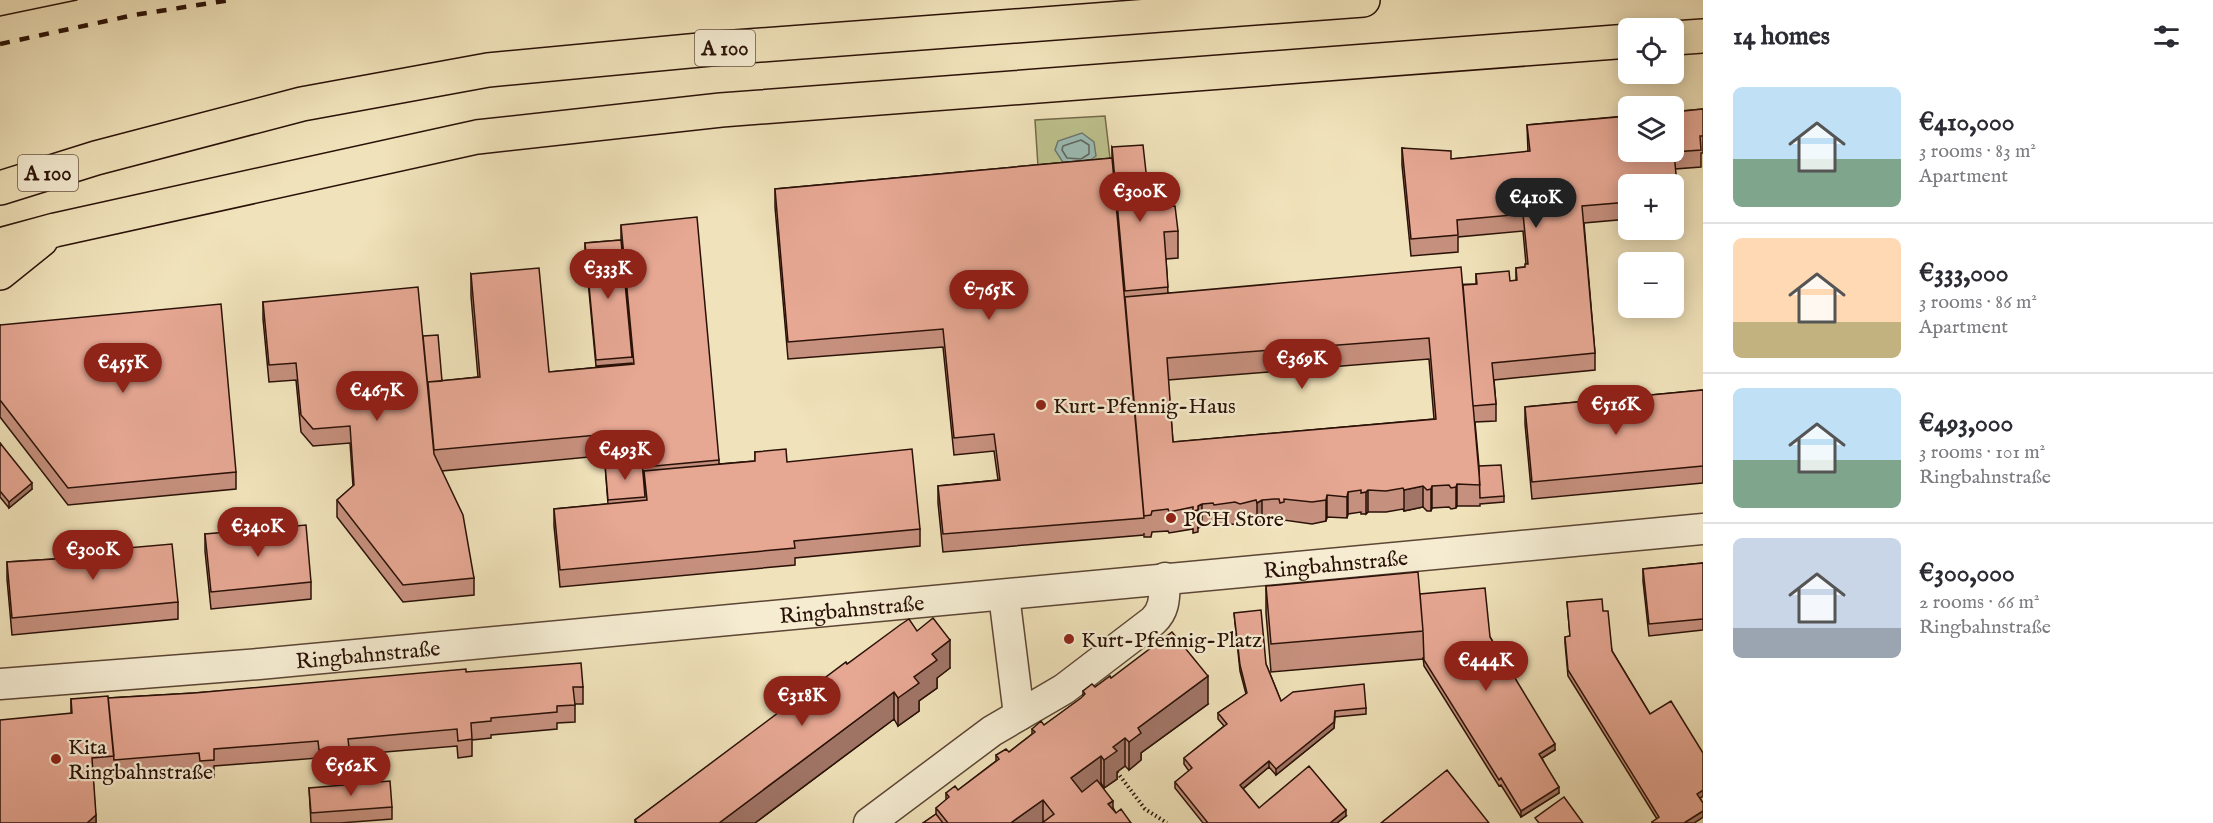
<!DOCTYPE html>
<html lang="en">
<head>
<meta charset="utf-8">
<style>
	:root { --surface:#fff; --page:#f2f2f3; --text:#2b2b33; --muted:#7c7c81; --line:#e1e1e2; --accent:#8f2418 }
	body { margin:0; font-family:"IM FELL English",serif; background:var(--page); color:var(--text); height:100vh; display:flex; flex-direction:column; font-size:22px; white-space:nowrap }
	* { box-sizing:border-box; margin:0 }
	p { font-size:20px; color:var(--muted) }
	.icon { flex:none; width:33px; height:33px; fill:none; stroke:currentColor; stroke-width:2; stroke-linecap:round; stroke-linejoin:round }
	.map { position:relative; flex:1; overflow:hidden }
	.details { display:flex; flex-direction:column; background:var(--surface); width:510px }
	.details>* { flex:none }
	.controls { position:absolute; left:1618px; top:18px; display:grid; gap:12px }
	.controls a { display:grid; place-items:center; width:66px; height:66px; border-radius:9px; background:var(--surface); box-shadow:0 3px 15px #0003; font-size:30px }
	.price { position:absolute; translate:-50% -51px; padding:0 14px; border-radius:21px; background:var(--accent); color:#fff; font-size:20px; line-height:39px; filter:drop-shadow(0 2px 3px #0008) }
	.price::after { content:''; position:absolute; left:50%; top:36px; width:18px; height:14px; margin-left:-9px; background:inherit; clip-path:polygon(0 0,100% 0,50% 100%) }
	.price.active { background:#222; color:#fff }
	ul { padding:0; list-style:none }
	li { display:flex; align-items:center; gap:18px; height:150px; padding:0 30px }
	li+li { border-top:2px solid var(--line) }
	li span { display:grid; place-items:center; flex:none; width:168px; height:120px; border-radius:9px; color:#555 }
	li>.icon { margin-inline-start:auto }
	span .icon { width:72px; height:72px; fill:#fffc; stroke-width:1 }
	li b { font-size:26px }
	h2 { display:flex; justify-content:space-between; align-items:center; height:72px; padding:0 30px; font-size:26px }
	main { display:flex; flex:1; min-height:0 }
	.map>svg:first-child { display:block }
	.green { fill:#bdc28d; stroke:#746a4a; stroke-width:1.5 }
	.water { fill:#9bbdb5; stroke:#6e786f; stroke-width:1.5 }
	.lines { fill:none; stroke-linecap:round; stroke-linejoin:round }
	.shore { stroke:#62675e; stroke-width:1.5 }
	.minor-casing { stroke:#5c4534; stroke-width:33 }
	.highway-casing { stroke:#2a1107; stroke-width:36 }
	.path { stroke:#2a1107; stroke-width:4; stroke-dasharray:1.5 3; stroke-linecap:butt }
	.minor { stroke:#f5ecd2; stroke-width:30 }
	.highway { stroke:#f0e2ba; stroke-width:33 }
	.tram { stroke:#2a1107; stroke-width:1.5 }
	.rail { stroke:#2a1107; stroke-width:4.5; stroke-dasharray:10 10; stroke-linecap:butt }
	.wall { fill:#c6907e; stroke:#2a1107; stroke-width:1.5; fill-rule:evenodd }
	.shaded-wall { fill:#a17567; stroke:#2a1107; stroke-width:1.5 }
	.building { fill:#e6a793; stroke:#2a1107; stroke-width:1.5; fill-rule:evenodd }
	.poi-dot { fill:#8f2418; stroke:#f5ecd2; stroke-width:2 }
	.labels { text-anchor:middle; stroke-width:4.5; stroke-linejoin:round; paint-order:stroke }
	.shield { fill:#f5ecd2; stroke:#675344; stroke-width:1.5 }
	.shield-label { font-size:21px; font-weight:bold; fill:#2a1107 }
	.poi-label { font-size:22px; fill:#2a1107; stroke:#f5ecd2; text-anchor:start }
	.street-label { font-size:22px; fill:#2a1107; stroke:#f5ecd2 }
</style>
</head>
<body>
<main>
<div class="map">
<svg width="1703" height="823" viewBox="0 0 1703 823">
	<rect width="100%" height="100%" fill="#f0e2ba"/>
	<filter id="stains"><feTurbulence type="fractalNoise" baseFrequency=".00333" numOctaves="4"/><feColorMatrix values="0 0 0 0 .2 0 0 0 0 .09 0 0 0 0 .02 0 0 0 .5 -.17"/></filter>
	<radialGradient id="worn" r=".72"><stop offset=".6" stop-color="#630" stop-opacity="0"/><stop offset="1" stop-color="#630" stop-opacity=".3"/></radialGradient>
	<path class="green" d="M1105,116l7,59 -73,7 -4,-62z"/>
	<path class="water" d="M1082,133l12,9 2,14 -14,10 -18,-2 -9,-14 3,-9z"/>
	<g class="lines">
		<path class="shore" d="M1081,140l8,5v9l-8,5 -14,-1 -5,-8 1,-4z"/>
		<defs>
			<g id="minor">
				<path d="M1004,595l15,120"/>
				<path id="s1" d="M0,684l259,-20 1444,-135"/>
				<path d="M869,823l123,-92 72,-42 89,-68c13,-12 11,-26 12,-43"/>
			</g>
			<path id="highway" d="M1674,38l29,-2
				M0,188l96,-30 206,-54 186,-34 233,-22 642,-48
				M0,245l55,-15 422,-93 244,-27 908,-69
				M0,273l41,-33"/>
		</defs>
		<use href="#minor" class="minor-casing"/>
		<use href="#highway" class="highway-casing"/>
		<path class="path" d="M1117,772l28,37 22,14"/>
		<use href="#minor" class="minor"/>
		<use href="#highway" class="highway"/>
		<path class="tram" d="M0,16l77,-16"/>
		<path class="rail" d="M0,44l134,-29 96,-15"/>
	</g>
	<path class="wall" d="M1703,109v44h-2v14l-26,2 3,28v17l-4,1v-31h-45v35l-45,4 11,130v17l-101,10 2,24v17l-21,1 4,44 25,30v6l-24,2v2h-23l-1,2 -5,1 -2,-2 -17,1 -1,3h-4l-4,-4 -19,4 -1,-2 -17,3h-18l-2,2h-5v-2l-13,2 -1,4 -20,-1 -1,4 -14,3 -28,-4v4h-4l-1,-4h-5l-12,1 -5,3 -1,-2 -16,3 -5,-1 -21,2 -1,-2 -11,2 -4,2v4l-5,1v-4l-24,4 -1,-2 -16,1 -1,5h-7v-4v2l-201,17 -5,-49v-17l60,-6 -4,-29 -40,4 -11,-108 -155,12 -13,-152v-18l337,-31v-11l38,61 28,23v27l-12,1 2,34 308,-9v-10l34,7h6v-13l9,-1 1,-3 -3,-33 -65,6v15l-47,4 -9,-91v-17l49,11 77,-7 -1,-27zM1429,359l5,60 -261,23 -5,-62z
		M621,225l98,235v4l36,-3v-9l32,10 133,67v17l-125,12v7l-235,22 -6,-61v-17l54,-5 -3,-40 36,-3v-9l-199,19 32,107v17l-71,7 -66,-85v-17l16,-14 -3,-43 -37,3 -12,-14 -5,-52 -27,2 -6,-63v-17l159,34 20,45 36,-4 -7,-81v-22l78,98 83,-8v-1l-36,3 -11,-117v-6l36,-3z
		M0,325l236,147v17l-168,16 -68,-88z
		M1703,390v93l-171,16 -7,-75v-17z
		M0,443l32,46 -23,19 -9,-11z
		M205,534l106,48v17l-100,10 -6,-58z
		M93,551l85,51v17l-166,16 -5,-56v-17l63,-4z
		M1703,563v67l-54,6 -6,-55v-12z
		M1266,586l154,8 70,43 65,113 -13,8 17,35 -38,24 -20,-32 -2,1 -75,-120 -1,-9v2l-152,13 -5,-59z
		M1567,602l36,9 9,40 38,63 53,82 -3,2 3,5v14l-9,6h-42v-1l5,-3 -89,-143 -3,-33v-6l5,-1z
		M1234,613l32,51 15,37 85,7v6l-31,3 -1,11 -58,47 -7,-8 -26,22 16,19 87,8 -9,7h-134l-28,-35v-6l14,-11 -5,-7v-6l40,-32 -6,-7v-6l28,-19 -6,-23z
		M917,631l33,37 -13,10v10l-18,13v10l-21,15 -4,-7 -139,104h-120v-3l212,-156z
		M466,672l117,15v17h-8v18l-18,1v6l-66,6v3l-19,2v16l-14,2 -1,-12 -108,9v10l-30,2 -1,-9 -104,8v11l-14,1 -1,-8 -106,9 3,44 -25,-110v-14l37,-1 86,-5z
		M1111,678l97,26 -67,49v7l-12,10 -4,-4 -8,6v7l-13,9 -3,-5 -1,1 16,29 15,10h-208l13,-9v-6l10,-8v-7l12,-3 38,-29v-6l13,-3 23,-18v-5l12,-4 39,-28v-6l12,-4z
		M309,788l83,19v12l-52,4h-29z"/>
	<path class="shaded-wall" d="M32,483v6l-23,19v-6z
		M1457,484v22l-1,2v-21z
		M1423,486v21l-19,4v-21z
		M1432,486v22l-1,3v-22z
		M1368,490v22l-2,2v-22z
		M1348,492v22l-1,4v-21z
		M1327,495v22l-1,4v-21z
		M1262,500v21l-5,3v-21z
		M1202,504v22l-4,2v-22z
		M950,640v28l-13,10v10l-18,13v10l-21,15v-28l34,-44z
		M1208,676v28l-67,49v7l-12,10v-28l9,-14z
		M894,692v27l-139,104h-36z
		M1335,711l-1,17 -58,47v-6z
		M1125,738v28l-8,6v7l-13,9v-28l9,-13z
		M1555,744v6l-16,10v-6z
		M1101,756v27l-30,23v-28z
		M1269,761v6l-29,24v-6z
		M1559,787v6l-38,24v-6z
		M1703,790v6l-6,4v-6z
		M1043,800v23h-31v-1z
		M1113,801v22l-5,-19z
		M1346,810v6l-9,7h-7z
		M1703,811v6l-9,6h-10z
		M96,815v8h-9v-1z"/>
	<path class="building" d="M1703,109v27h-3l1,14 -27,2 4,45 -4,1v-14h-45v18l-47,4 13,147 -103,10 4,41 -23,2 -10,-121 14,-1 -1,-10 33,-3 1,10 7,-1 -1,-12 9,-1v-3h3l-5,-50 -66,6 1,15 -47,4 -9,-91 49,3v8l79,-8 -3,-26 102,-9v36h45v-40z
		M1143,145l7,63 25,-2 3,25 -14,1 4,55 -43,4 -13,-144z
		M1112,158l32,360 -201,16 -5,-48 62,-6 -6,-46 -40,4 -11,-109 -155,13 -13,-153z
		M697,217l22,243 -75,7 -3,-36 -207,19 -6,-68 52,-5 -9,-103 68,-6 10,104 85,-8 -13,-139z
		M621,240l11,117 -36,3 -11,-117z
		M1461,267l19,218 -23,-1 -1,3 -5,1 -2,-3 -17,1 -1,3 -4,1 -4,-4 -19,4 -1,-2 -17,3 -18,-1 -2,2 -5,1v-3l-13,2 -1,5 -20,-2 -1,5 -14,2 -28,-3v3l-4,1 -1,-4h-5l-12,1 -5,3 -1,-3 -16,4 -5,-2 -21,3 -1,-2 -11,1 -4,2v4l-5,1v-4l-24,5 -1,-3 -16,2 -1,4 -7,1 -19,-219zM1429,338l7,81 -263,23 -6,-84z
		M418,287l16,167 29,61 11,63 -71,7 -66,-85 17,-15 -4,-59 -37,3 -12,-14 -5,-52 -27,2 -6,-63z
		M221,304l15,168 -168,16 -68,-88v-75z
		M438,335l4,46 -14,1v6l-5,-52z
		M1703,390v76l-171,16 -7,-75z
		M0,443l32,40 -23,19 -9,-11z
		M786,449l1,13 125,-13 8,80 -126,12 1,7 -235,22 -6,-61 93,-9 -3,-29 111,-10v-9z
		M642,461l3,36 -37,3 -3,-36z
		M1501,465l3,31 -24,2 -1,-32z
		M306,525l5,57 -100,10 -6,-58z
		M87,543l6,8 79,-7 6,58 -166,16 -5,-56 63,-4z
		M1703,563v56l-54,5 -6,-55z
		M1418,572l5,59 -152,13 -5,-58z
		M1485,588l5,49 65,107 -16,10 20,33 -38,24 -20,-33 -2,2 -75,-120 -1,-29 -3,-37z
		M1602,599l1,12h5l4,40 38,63 21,-13 32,52v37l-6,4 6,9v8l-19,12h-31l-1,-1 7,-5 -91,-147 -3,-33 5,-1 -3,-34z
		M1261,610l5,54 15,37 12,-9 71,-8 2,24 -31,3 -1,11 -58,47 -7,-8 -29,24 19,23 50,-42 37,44 -16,13h-122l-33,-41 17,-14 -8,-10 43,-34 -9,-11 29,-20 -7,-28 -6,-52z
		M933,618l17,22 -18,14 5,6 -23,17 5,6 -21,15 -4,-6 -175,131h-82l-2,-3 211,-158 1,2 53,-39 9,-6 8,12z
		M1172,632l36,44 -70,52 3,5 -12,9 -4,-4 -12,9 4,4 -13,9 -3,-4 -30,22 11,14 15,-12 16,21 -5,3 8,9 5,-4 10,14h-89l12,-9 -11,-14 -31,22 1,1h-65l-12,-15 13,-11 -3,-4 9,-7 3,4 41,-31 -3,-4 10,-6 3,3 26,-20 -3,-3 9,-8 3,4 37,-27 4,-4 -2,-3 9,-7 3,3 15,-11 1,2z
		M581,663l2,24h-10l2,18 -18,1v6l-66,6v3l-20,2 1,16 -14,2 -1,-12 -109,10 1,9 -30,2 -1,-9 -104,8v11l-14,1 -1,-8 -85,7 -6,-62 86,-5 272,-24v3z
		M108,696l6,60 -22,2 4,57 -9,8h-87v-103l72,-7 -1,-14z
		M1447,770l42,53h-108z
		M390,781l2,26 -81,6 -2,-25z
		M1564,797l19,26h-44l-4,-5z
		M936,814l7,9h-20z"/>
	<g class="poi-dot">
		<circle cx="1041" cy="405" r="6"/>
		<circle cx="1171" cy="518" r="6"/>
		<circle cx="1069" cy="639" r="6"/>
		<circle cx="56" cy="759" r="6"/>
	</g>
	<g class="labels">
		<g class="shield">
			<rect x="695" y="30" width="60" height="36" rx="4.5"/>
			<rect x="18" y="155" width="60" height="36" rx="4.5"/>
		</g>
		<g class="shield-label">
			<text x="725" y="55">A 100</text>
			<text x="48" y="180">A 100</text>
		</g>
		<g class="poi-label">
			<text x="1053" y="413">Kurt-Pfennig-Haus</text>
			<text x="1183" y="526">PCH Store</text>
			<text x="1081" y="647">Kurt-Pfennig-Platz</text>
			<text x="68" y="754">Kita<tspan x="68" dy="25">Ringbahnstraße</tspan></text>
		</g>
		<g class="street-label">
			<text dy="8" stroke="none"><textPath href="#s1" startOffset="1341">Ringbahnstraße</textPath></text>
			<text dy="8" stroke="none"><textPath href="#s1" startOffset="855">Ringbahnstraße</textPath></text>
			<text dy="8" stroke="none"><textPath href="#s1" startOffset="369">Ringbahnstraße</textPath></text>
		</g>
	</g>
	<rect width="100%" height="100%" filter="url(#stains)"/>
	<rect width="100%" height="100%" fill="url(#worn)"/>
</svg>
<div class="controls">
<a><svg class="icon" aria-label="locate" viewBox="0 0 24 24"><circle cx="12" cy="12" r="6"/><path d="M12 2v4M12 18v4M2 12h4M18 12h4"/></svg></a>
<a><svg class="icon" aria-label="layers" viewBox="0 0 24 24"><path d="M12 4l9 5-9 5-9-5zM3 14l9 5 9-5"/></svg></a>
<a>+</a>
<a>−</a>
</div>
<b class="price" style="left:1140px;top:223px">€300K</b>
<b class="price active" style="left:1536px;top:229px">€410K</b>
<b class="price" style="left:608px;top:300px">€333K</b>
<b class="price" style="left:989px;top:321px">€765K</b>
<b class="price" style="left:1302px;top:390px">€369K</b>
<b class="price" style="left:123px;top:394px">€455K</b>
<b class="price" style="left:377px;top:422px">€467K</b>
<b class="price" style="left:1616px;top:436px">€516K</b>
<b class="price" style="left:625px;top:481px">€493K</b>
<b class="price" style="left:258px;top:558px">€340K</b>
<b class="price" style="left:93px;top:581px">€300K</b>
<b class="price" style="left:1486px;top:692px">€444K</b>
<b class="price" style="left:802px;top:727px">€318K</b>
<b class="price" style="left:351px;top:797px">€562K</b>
</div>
<section class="details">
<h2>14 homes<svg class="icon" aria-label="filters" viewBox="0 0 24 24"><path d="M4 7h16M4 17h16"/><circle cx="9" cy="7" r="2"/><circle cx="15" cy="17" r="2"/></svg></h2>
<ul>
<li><span style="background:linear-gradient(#bfe0f5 60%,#7fa58c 0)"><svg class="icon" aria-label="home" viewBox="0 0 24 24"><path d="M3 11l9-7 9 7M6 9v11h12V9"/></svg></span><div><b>€410,000</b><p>3 rooms · 83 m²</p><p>Apartment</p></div></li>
<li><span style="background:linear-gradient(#ffd9b3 70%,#c2b280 0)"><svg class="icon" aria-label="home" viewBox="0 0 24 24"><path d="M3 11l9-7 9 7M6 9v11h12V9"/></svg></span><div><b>€333,000</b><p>3 rooms · 86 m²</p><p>Apartment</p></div></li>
<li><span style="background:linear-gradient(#bfe0f5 60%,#7fa58c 0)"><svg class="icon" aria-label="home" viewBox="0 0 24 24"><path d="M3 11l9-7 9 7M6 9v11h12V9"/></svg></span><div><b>€493,000</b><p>3 rooms · 101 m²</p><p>Ringbahnstraße</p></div></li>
<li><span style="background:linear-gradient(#c9d6e8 75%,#9aa5b1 0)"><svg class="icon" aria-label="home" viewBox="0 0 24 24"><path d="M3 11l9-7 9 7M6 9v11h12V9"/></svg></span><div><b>€300,000</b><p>2 rooms · 66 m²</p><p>Ringbahnstraße</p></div></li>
</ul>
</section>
</main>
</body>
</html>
